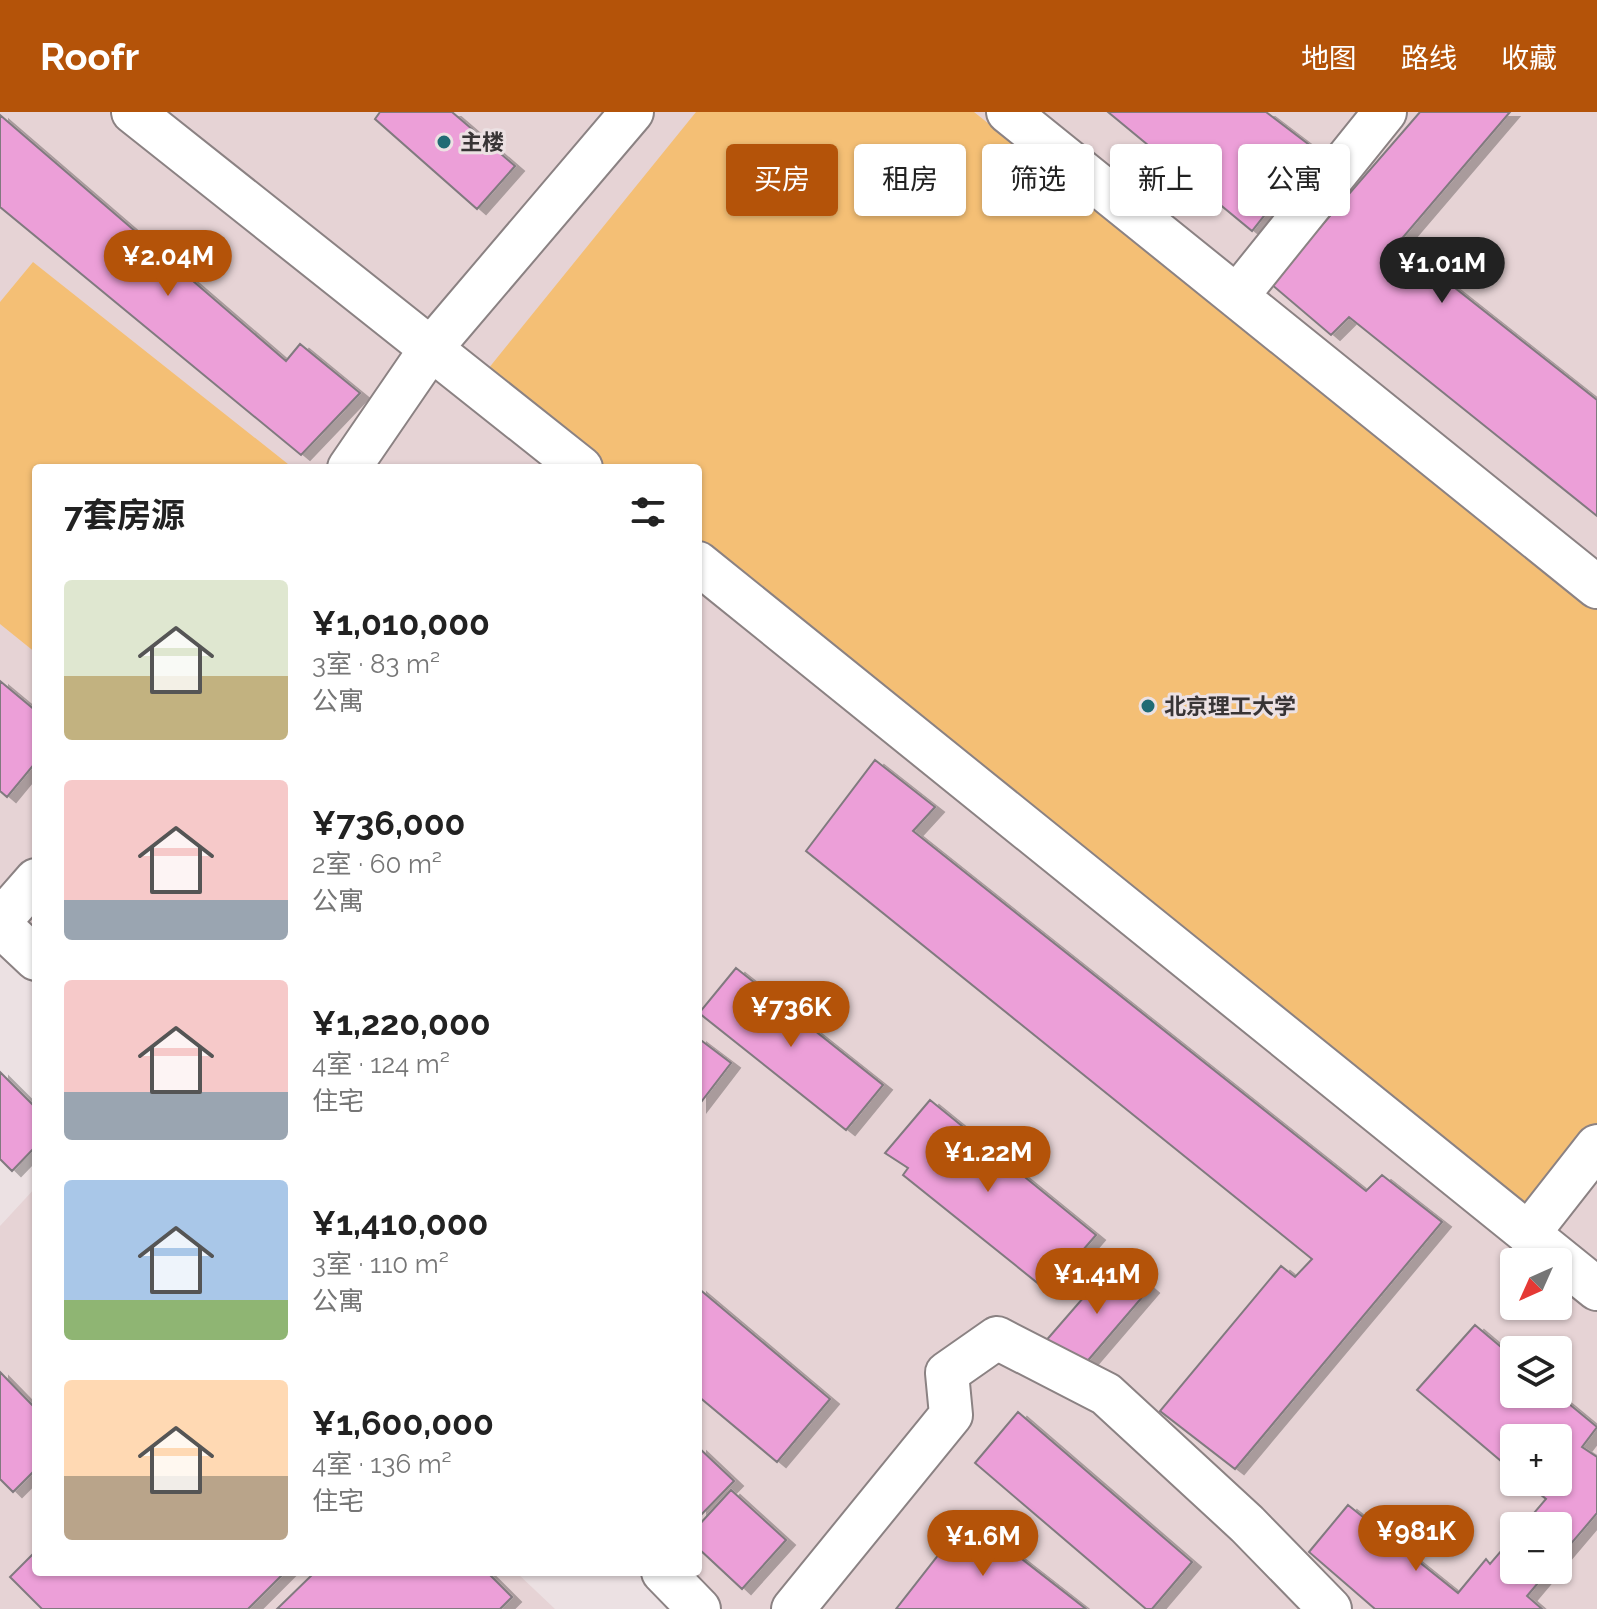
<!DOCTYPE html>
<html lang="zh">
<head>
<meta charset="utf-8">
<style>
	:root { --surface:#fff; --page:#f2f2f2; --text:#222; --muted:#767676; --accent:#b45309 }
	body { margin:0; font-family:Raleway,"Noto Sans SC",sans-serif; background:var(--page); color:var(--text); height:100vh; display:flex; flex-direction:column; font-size:30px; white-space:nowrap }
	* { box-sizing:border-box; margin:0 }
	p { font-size:26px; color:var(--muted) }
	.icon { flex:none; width:44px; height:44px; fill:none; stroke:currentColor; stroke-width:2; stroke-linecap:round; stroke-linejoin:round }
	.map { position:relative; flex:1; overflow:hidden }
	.drawer { position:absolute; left:32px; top:352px; width:670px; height:1112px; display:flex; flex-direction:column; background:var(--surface); border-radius:8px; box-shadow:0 2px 6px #0004 }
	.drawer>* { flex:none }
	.banner { position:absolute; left:726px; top:32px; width:750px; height:72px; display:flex; gap:16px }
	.needle { width:52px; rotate:225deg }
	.fabs { position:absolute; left:1500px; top:1136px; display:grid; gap:16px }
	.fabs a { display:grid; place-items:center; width:72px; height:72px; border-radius:8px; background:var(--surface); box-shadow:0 2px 6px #0004; font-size:40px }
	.price { position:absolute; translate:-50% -68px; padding:0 18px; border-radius:28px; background:var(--accent); color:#fff; font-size:26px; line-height:52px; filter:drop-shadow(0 2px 4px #0008) }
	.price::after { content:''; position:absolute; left:50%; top:48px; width:24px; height:18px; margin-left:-12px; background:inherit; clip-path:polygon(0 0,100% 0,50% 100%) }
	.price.active { background:#222; color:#fff }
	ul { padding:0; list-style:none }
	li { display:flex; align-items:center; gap:24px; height:200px; padding:0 32px }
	li span { display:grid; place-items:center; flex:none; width:224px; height:160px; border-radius:8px; color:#555 }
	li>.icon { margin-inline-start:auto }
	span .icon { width:96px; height:96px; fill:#fffc; stroke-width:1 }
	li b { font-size:34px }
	h2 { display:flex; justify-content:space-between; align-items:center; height:96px; padding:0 32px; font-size:34px }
	.tag { padding:0 28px; border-radius:8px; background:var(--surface); box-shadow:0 2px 6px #0004; font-size:28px; line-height:72px }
	.tag.active { background:var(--accent); color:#fff }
	header { display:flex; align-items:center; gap:48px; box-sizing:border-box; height:112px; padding:0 40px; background:var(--accent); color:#fff }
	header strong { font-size:38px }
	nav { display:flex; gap:44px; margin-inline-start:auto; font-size:28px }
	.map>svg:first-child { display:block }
	.built { fill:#e6d3d5; fill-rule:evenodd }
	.green { fill:#f4bf75 }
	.building { fill:#ec9fd8; stroke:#817a7f; stroke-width:2; filter:url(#shadow) }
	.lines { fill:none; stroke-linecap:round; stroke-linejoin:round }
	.minor-casing { stroke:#8b8283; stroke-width:46 }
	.minor { stroke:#fff; stroke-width:42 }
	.poi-dot { fill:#216b74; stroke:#ece1e3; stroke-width:3 }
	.labels { text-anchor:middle; stroke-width:6; stroke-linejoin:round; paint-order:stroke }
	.poi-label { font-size:22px; font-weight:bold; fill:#383435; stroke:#ece1e3; text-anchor:start }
</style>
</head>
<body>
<header>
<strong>Roofr</strong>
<nav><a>地图</a><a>路线</a><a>收藏</a></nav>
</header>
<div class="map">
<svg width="1597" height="1497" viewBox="0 0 1597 1497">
	<defs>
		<filter id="shadow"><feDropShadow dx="9" dy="5" stdDeviation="0" flood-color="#0004"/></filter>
	</defs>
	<rect width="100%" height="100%" fill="#ece1e3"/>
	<path class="built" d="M0,0h1597v1497h-910l-39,-37h50v-1104h-662v511l-36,-35zM1514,1150h44v44h-44zM1514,1238h44v44h-44zM1514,1326h44v44h-44zM1514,1414h44v44h-44z
		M36,1075v385h480l39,37h-555v-383z"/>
	<path class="green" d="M696,0h278l623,495v528l-63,78 -836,-669v-76h-95l-119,-94z
		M33,150l260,206h-257v185l-36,-29v-322z"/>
	<path class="building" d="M380,0h72l63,54 -38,43 -102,-90z
		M1108,0h158l50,38 -64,81z
		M1420,0h90l-112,131 199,157v116l-248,-199 -18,18 -60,-51z
		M0,3l286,246 14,-17 60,49 -59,62 -301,-248z
		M0,569l36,30v51l-29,35 -7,-6z
		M875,648l60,47 -22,24 453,360 16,-16 60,47 -207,247 -75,-58 121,-145 14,11 17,-18 -506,-408z
		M736,856l147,117 -37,45 -147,-117z
		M698,926l33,25 -33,43z
		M0,960l36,36v38l-24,25 -12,-12z
		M930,988l166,135 -26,30 -8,-7 -22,27 -137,-110 5,-7 -23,-15z
		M1117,1147l33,29 -72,84 -34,-29z
		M698,1176l132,111 -53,63 -79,-66z
		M1475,1213l39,33v36h43l40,33 -15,20 15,10v56l-39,46v-33h-35l23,-27 -21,-17h33v-44h-44v34l-97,-82z
		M0,1260l36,37v60l-23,23 -13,-13z
		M1018,1300l174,150 -40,47h-6l-171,-146z
		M698,1335l36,34 -36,37z
		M731,1378l55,50 -44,49 -44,-41v-22z
		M1348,1393l110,88 28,-34 4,5 24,-28v34h35l-22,26 15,13h-167l-66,-57z
		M968,1405l118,92h-190z
		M36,1439v21h249l-37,37h-206l-32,-32z
		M315,1460h172l25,25 -12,12h-223z"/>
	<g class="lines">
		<defs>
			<path id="minor" d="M133,0l448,356
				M1008,0l589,475
				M1237,184l148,-184
				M349,356l83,-121 200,-235
				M698,451l899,726
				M0,809l36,-41
				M0,813l36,34
				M1528,1122l69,-88
				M663,1460l36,37
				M793,1497l158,-194 -4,-42 50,-35 109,56 141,130 83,85"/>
		</defs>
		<use href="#minor" class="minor-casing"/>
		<use href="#minor" class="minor"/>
	</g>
	<g class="poi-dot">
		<circle cx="444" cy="30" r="8"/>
		<circle cx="1148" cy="594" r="8"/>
	</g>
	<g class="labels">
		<g class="poi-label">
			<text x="460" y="38">主楼</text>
			<text x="1164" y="602">北京理工大学</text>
		</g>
	</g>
</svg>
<div class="fabs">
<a><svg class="needle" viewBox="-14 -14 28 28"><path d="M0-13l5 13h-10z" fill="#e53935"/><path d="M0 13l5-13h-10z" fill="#767676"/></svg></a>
<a><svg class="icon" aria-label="layers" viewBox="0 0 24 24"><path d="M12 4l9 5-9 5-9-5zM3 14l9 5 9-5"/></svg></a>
<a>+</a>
<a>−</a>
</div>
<b class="price" style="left:168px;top:186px">¥2.04M</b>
<b class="price active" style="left:1442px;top:193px">¥1.01M</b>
<b class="price" style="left:791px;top:937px">¥736K</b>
<b class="price" style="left:988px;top:1082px">¥1.22M</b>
<b class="price" style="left:1097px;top:1204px">¥1.41M</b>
<b class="price" style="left:1416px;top:1461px">¥981K</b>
<b class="price" style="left:983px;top:1466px">¥1.6M</b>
<div class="banner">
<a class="tag active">买房</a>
<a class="tag">租房</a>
<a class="tag">筛选</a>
<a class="tag">新上</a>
<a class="tag">公寓</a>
</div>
<section class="drawer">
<h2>7套房源<svg class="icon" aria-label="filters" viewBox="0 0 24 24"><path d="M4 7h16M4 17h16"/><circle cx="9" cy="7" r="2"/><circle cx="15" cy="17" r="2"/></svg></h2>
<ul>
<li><span style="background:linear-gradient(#dfe7d0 60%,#c2b280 0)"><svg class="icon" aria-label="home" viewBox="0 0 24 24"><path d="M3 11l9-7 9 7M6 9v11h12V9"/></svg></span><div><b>¥1,010,000</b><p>3室 · 83 m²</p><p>公寓</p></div></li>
<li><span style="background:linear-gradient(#f6c9c9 75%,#9aa5b1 0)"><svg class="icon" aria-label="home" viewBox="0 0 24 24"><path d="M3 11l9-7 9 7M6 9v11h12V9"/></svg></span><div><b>¥736,000</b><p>2室 · 60 m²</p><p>公寓</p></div></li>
<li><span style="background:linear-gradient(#f6c9c9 70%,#9aa5b1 0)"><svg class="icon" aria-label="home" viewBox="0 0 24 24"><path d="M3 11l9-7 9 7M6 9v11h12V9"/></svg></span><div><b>¥1,220,000</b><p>4室 · 124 m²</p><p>住宅</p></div></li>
<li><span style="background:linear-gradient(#a9c7e8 75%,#8fb573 0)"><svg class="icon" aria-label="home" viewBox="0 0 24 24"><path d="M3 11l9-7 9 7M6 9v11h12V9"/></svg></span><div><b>¥1,410,000</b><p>3室 · 110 m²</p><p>公寓</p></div></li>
<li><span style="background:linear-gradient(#ffd9b3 60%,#b9a48a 0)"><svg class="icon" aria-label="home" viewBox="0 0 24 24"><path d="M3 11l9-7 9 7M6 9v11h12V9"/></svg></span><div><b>¥1,600,000</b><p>4室 · 136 m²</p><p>住宅</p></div></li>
</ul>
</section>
</div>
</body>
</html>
